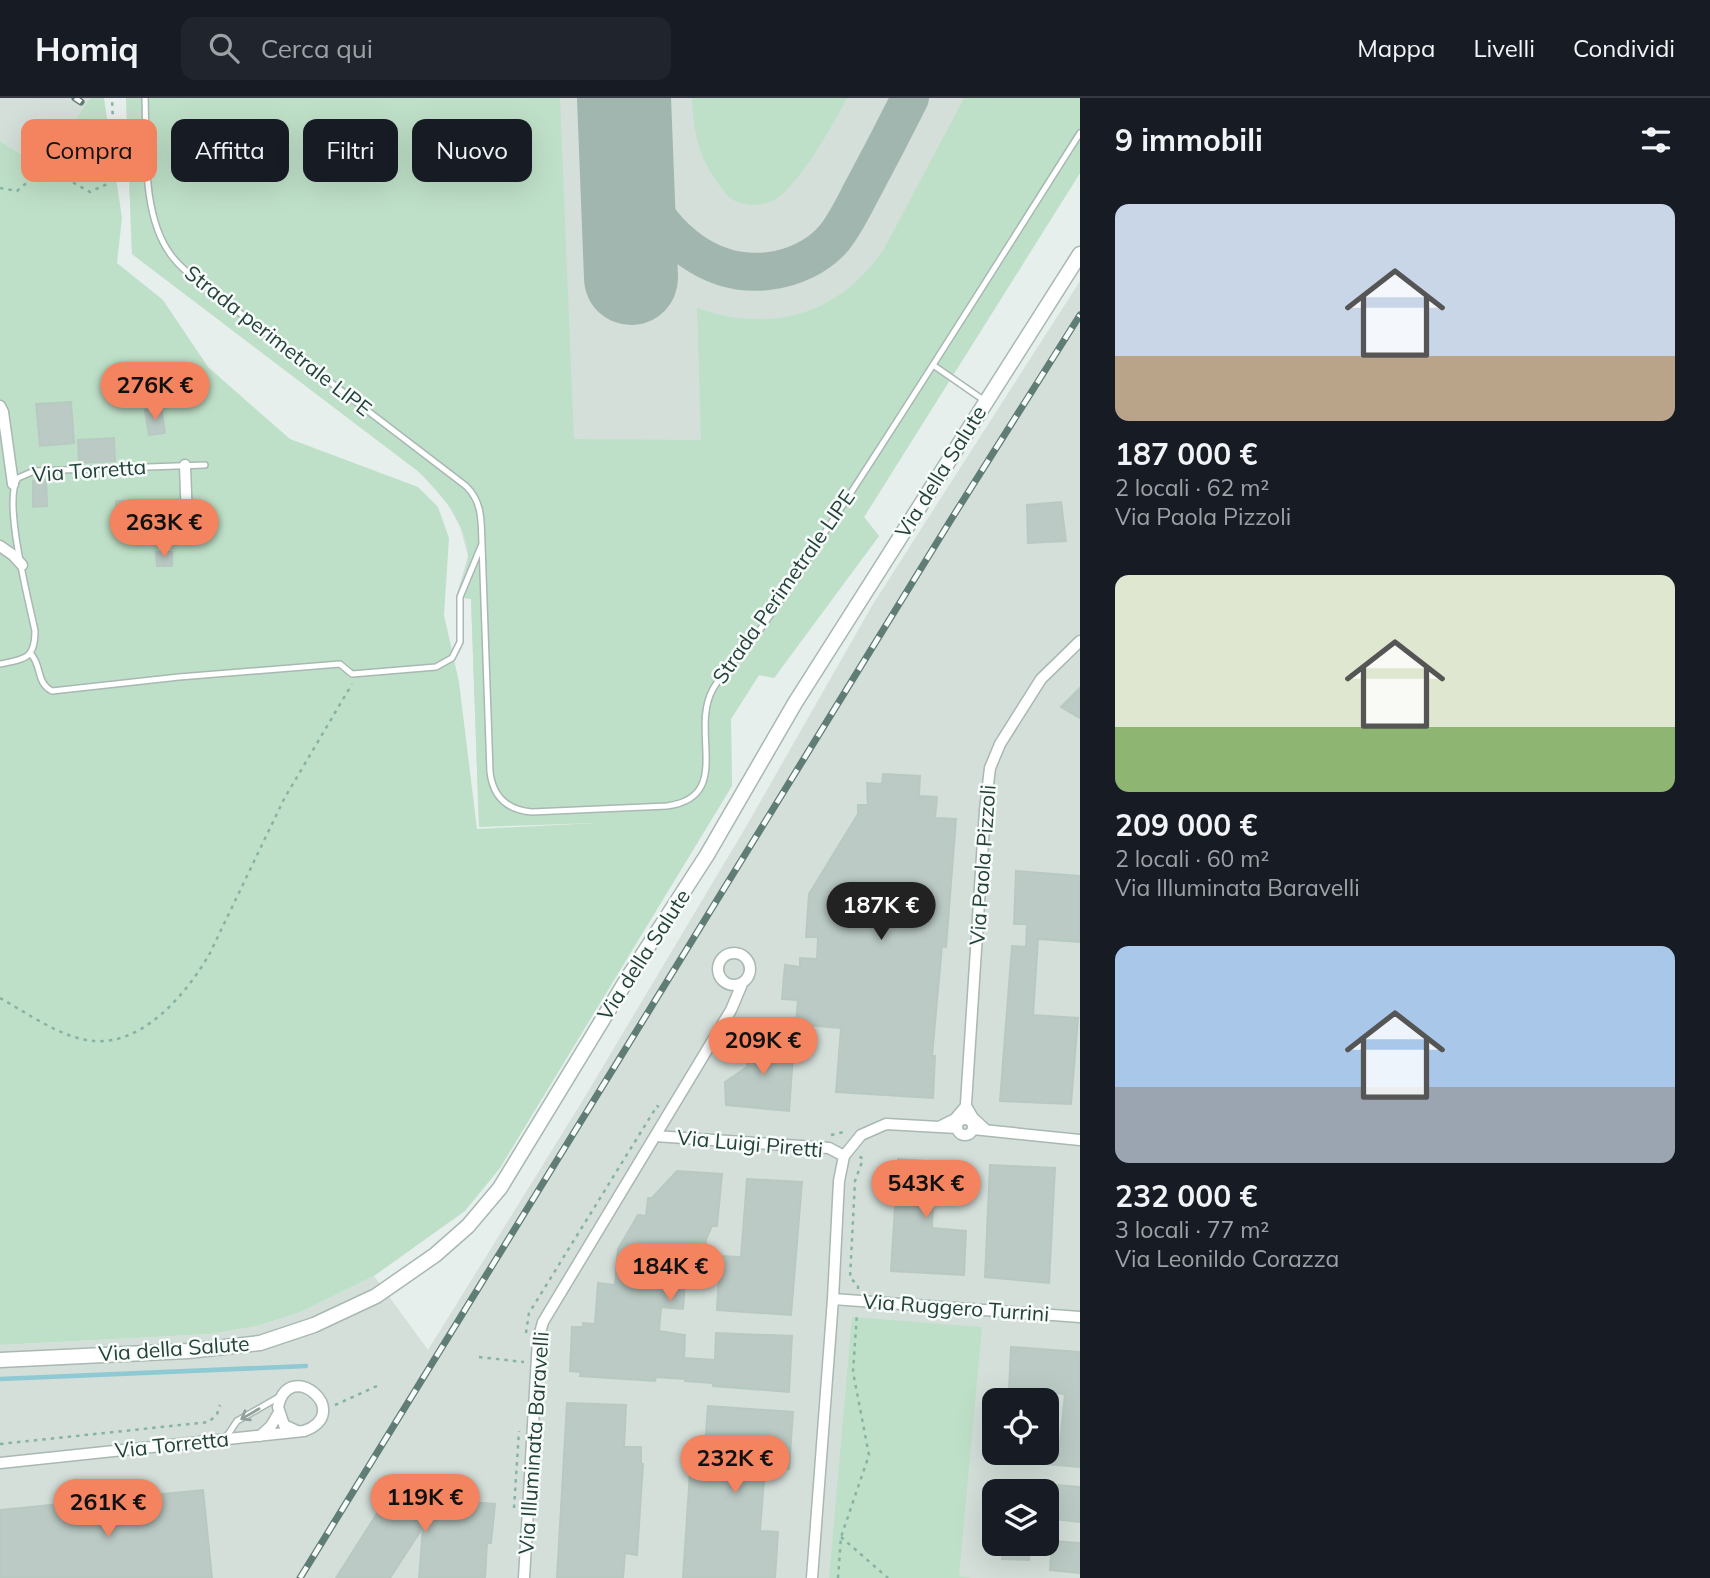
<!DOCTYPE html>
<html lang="it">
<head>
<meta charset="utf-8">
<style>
	:root { --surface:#171b24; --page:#20242c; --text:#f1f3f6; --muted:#9ea1a6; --line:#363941; --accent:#f4845f }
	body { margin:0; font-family:Mulish,sans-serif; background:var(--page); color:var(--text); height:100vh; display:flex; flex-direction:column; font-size:26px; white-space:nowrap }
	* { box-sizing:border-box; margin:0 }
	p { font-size:23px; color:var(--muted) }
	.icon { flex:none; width:38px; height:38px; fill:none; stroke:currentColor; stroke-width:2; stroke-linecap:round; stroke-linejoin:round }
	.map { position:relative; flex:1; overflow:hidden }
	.details { display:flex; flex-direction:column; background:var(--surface); width:630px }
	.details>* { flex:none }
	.top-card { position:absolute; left:21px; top:21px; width:665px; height:63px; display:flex; gap:14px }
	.fabs { position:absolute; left:982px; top:1290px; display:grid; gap:14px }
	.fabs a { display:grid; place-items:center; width:77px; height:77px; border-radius:14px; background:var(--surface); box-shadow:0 7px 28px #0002; font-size:35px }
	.price { position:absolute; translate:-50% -60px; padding:0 16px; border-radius:24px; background:var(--accent); color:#111; font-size:23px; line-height:46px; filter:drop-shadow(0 2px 4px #0008) }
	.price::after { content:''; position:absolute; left:50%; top:42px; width:21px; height:16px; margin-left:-10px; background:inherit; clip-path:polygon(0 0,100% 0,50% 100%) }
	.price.current { background:#222; color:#fff }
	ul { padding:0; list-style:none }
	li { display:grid; align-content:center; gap:14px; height:371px; padding:0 35px }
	li span { display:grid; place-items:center; height:217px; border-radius:14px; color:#555 }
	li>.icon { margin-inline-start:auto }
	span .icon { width:126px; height:126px; fill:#fffc; stroke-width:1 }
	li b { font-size:30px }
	h2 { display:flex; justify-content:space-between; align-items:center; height:84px; padding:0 35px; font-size:30px }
	.chip { padding:0 24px; border-radius:14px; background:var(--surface); box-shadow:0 7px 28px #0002; font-size:24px; line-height:63px }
	.chip.current { background:var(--accent); color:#111 }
	header { display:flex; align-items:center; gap:42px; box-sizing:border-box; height:98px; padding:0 35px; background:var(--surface); border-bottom:2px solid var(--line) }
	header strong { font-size:33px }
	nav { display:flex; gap:38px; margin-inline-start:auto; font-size:24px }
	.search { width:490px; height:63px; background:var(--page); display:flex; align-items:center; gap:18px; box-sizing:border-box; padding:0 24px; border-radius:14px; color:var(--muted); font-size:26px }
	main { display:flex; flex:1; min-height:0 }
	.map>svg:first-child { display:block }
	.built { fill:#d4dfda; fill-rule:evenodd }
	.green { fill:#bfe0c8 }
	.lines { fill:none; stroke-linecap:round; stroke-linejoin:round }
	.stream { stroke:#8ec9d4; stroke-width:4.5 }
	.taxiway { stroke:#a2b6b0; stroke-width:38 }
	.runway { stroke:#a2b6b0; stroke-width:94 }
	.building { fill:#bbcac4; stroke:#b8c9c2; stroke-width:2 }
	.service-casing { stroke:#a8b8b2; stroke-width:8 }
	.minor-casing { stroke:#a8b8b2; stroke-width:13 }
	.tertiary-casing { stroke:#a8b8b2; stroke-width:17 }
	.path { stroke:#86b3a5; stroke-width:2.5; stroke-dasharray:3.5 5; stroke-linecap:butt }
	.service { stroke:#fff; stroke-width:5 }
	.minor { stroke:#fff; stroke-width:10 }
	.tertiary { stroke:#fff; stroke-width:14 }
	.rail-casing { stroke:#5f7d75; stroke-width:7 }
	.rail { stroke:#f7fbf9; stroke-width:4.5; stroke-dasharray:13; stroke-linecap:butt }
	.oneway { stroke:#92a09c }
	.labels { text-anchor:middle; stroke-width:5; stroke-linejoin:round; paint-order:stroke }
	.street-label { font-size:21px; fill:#24423a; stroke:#f7fbf9 }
</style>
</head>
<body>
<header>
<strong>Homiq</strong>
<div class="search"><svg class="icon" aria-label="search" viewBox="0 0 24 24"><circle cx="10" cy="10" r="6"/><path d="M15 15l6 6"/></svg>Cerca qui</div>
<nav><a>Mappa</a><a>Livelli</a><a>Condividi</a></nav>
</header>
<main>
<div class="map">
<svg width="1080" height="1480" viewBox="0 0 1080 1480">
	<rect width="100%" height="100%" fill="#e6efeb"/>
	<path class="built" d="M0,0h90l-47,70 -43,-27z
		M126,0h954v75l-216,344 15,19 -105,142 -15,-3 -28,44 1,67 -253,41 -8,-228 -15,-2 12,-41 -8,-29 -12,-23 -29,-32 -287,-218z
		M1080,183v1297h-1080v-233l211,-11 46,-8 44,-14 73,-36 54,74 155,-250 164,-275 126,-221zM994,1302h52v52h-52zM994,1393h52v53h-52z"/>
	<path class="green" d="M90,0h14l18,120 -5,45 46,37 45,67 82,72 128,48 20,20 11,31 -5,77 15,67 18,147 119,-6 -117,4 -8,-228 -15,-2c3,-12 13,-30 12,-42 -2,-32 -27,-62 -49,-83l-287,-218 -6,-156h434l14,341 127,1 -4,-132c75,26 142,7 187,-59l80,-151h116v75l-216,344 15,19 -105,142 -15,-3 -28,44 1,67 -232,382 -35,43 -91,65 -73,36 -44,14 -46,8 -211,11v-1204l43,27z
		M692,0h155c-13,25 -48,87 -71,101 -13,8 -35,8 -47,-2 -6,-5 -21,-28 -24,-35 -10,-20 -12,-43 -13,-64z
		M852,1219l130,10 -23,249 14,2h-144z"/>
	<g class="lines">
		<path class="stream" d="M0,1281l306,-13"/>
		<path class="taxiway" d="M626,33c4,19 8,38 15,56 22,52 71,91 128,84 24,-3 49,-14 65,-33 13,-16 22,-37 32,-55 15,-28 30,-57 44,-85"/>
		<path class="runway" d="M624,0l7,180"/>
	</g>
	<path class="building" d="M134,278l1,24 -26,1 -1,-24z
		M71,304l3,41 -34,3 -4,-42z
		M161,310l4,25 -16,2 -4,-25z
		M114,340l1,23 -36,2 -1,-23z
		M46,382l1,26 -14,1v-26z
		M116,403h31l1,20 -16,1 1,15 -16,1z
		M1061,404l5,39 -38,2 -1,-38z
		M156,454h16v14h-15z
		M1080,590v30l-19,-11z
		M883,676l37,2 -1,20 18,1 -2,21 21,1 -10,128 -4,-1 -10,110h3l-2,42 -97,-6 5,-64 -45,-4 2,-24 -16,-1 3,-34 15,2v-9l17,1 1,-22h-12l3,-43 49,-80v-9h10l-1,-22 15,1z
		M1016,773l64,5v66l-42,-3 -5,76 45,3 -7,86 -71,-3 12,-155 14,1 1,-23h-13z
		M747,942l47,3 -5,68 -63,-6 -1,-23 22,-15z
		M898,1061l68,5 -1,23 -22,-3 -1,18 -9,-1 -1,27 34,3 -2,44 -73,-4z
		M990,1067l65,3 -6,115 -64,-6z
		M677,1073l45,3 -5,52h-5l-6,13 -1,16 -18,-1 -4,55 -22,-2 -2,24 26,4 -1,23 31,2 1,-27 76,3 -3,56 -76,-6v-3l-28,-2v-2l-29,-2 -1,4 -75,-5 1,-4 -11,-1 2,-44h11v-4l12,1 3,-41 17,2 3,-36 20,-34 8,1 2,-18h4z
		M747,1081l55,3 -11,133 -74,-5 3,-54 21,1z
		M1011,1249l69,5v115l-71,-6v-9h50l6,-58 -56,-4z
		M567,1305l59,2 -2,42h17v17h2l-6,91 -12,-2 -2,25h-66z
		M708,1308l85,6 -4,57 -24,-2 -5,64 18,1 -3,46h-92l7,-106h13z
		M415,1378h20v13l32,2v11l28,2 -4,39h-4l-2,35h-66l4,-51 -33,51h-54l49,-77 -3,-1 12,-18 20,13z
		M1057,1387l23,2 -1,35 -25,-3z
		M203,1392l9,88h-212v-68z
		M1052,1443l28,2v30l-30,-3z
		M1003,1446h28l-2,16 -27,-1z"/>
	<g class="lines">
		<defs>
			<path id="service" d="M145,0c2,48 -4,117 26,157 10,14 26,25 40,36l255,195c17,17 15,35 16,58
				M933,267l52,36
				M31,556c11,12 5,29 21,37l127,-14 161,-13 12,10 84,-7 16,-9 8,-16v-45l22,-53 8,228c3,25 17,38 42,40l135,-6c67,-9 22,-75 46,-117 10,-18 27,-33 40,-50 23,-30 44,-64 65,-96 89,-135 175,-273 262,-410
				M0,566c25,-5 35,-5 35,-33 -6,-29 -33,-132 -17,-153l16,-7 171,-6
				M225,1341l12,-18 42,-24"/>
			<path id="minor" d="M0,308l3,6 10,72
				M185,367l2,56 24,-2
				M0,448l13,9 9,10
				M718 871a16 16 0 1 1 32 0a16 16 0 1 1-32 0Z
				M957 1029a8 8 0 1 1 16 0a8 8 0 1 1-16 0Z
				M965,1021l20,-309 5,-42 10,-24 41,-65 39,-38
				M939,1029l16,-8 11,-13 7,12 13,12
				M973,1031l107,11
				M655,1038l174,12 15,8
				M833,1201l247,18
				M260,1338l11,-10 7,-12
				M0,1365l304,-32c51,-18 -15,-75 -26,-24l6,18 13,6
				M524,1480l14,-238 5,-18 188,-312 11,-26
				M812,1480l21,-279 6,-118 5,-25 17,-21 25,-11 71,4"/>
			<path id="tertiary" d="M0,1262l188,-9 72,-8 54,-18 62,-29 59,-41 33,-29 32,-38 131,-215 76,-118 88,-152 285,-449"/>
		</defs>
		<use href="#service" class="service-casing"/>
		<use href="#minor" class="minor-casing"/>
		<use href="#tertiary" class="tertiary-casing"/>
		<path class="path" d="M0,90l17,3 21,-18 9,-5 43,24 17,-8 8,-12 -3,-74
			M0,900c27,15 63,41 94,43 50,4 94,-49 116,-88l74,-154 68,-115
			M831,1037l13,-3 2,3
			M858,1191v-4l-8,-7 5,-97 8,-22 -4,-3
			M526,1235l3,-20 128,-207 2,1
			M479,1259l45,5
			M335,1307l42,-19
			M0,1346l209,-22 8,-8 3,-9
			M514,1410l5,-77
			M841,1439l47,41
			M838,1480l3,-41 28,-82 -16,-83 4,-59"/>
		<use href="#service" class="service"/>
		<use href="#minor" class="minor"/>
		<use href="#tertiary" class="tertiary"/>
		<defs>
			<path id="rail" d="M75,0l6,4
				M300,1480l652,-1060 128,-203"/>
		</defs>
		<use href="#rail" class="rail-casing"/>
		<use href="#rail" class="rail"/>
	</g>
	<defs><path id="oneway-shaft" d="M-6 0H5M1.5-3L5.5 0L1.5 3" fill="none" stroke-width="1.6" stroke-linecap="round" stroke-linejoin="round" transform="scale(1.75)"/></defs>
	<use class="oneway" href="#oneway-shaft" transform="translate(250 1316) rotate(150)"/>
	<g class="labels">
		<g class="street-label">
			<text transform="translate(278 243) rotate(38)" y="7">Strada perimetrale LIPE</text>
			<text transform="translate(89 373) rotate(-4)" y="7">Via Torretta</text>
			<text transform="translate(941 374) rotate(-58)" y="7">Via della Salute</text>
			<text transform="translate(784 489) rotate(-55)" y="7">Strada Perimetrale LIPE</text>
			<text transform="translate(983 767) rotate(-86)" y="7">Via Paola Pizzoli</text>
			<text transform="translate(644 857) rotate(-57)" y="7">Via della Salute</text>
			<text transform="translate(750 1046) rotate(5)" y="7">Via Luigi Piretti</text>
			<text transform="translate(956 1210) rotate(4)" y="7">Via Ruggero Turrini</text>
			<text transform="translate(174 1251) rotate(-4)" y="7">Via della Salute</text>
			<text transform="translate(534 1345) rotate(-86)" y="7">Via Illuminata Baravelli</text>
			<text transform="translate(172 1347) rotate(-6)" y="7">Via Torretta</text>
		</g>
	</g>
</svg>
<div class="fabs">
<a><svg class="icon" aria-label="locate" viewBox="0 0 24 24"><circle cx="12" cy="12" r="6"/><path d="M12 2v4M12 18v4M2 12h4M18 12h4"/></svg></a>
<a><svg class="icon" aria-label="layers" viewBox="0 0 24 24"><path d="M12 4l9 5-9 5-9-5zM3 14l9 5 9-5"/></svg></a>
</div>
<b class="price" style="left:155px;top:324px">276K €</b>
<b class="price" style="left:164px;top:461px">263K €</b>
<b class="price current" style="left:881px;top:844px">187K €</b>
<b class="price" style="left:763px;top:979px">209K €</b>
<b class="price" style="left:926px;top:1122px">543K €</b>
<b class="price" style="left:670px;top:1205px">184K €</b>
<b class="price" style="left:735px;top:1397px">232K €</b>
<b class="price" style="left:425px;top:1436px">119K €</b>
<b class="price" style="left:108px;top:1441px">261K €</b>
<div class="top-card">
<a class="chip current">Compra</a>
<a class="chip">Affitta</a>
<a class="chip">Filtri</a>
<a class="chip">Nuovo</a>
</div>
</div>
<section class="details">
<h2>9 immobili<svg class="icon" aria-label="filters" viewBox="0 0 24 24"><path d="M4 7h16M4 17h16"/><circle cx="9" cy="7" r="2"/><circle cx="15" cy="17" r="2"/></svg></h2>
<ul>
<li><span style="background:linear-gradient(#c9d6e8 70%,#b9a48a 0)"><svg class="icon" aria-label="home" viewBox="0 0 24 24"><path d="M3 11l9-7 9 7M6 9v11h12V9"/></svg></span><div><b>187 000 €</b><p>2 locali · 62 m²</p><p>Via Paola Pizzoli</p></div></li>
<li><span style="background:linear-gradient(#dfe7d0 70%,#8fb573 0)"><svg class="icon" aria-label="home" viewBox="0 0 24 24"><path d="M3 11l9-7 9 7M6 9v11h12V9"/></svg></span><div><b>209 000 €</b><p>2 locali · 60 m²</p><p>Via Illuminata Baravelli</p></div></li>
<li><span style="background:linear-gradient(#a9c7e8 65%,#9aa5b1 0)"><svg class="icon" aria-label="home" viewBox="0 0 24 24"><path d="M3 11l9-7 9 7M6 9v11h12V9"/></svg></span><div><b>232 000 €</b><p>3 locali · 77 m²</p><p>Via Leonildo Corazza</p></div></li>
</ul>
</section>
</main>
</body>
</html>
